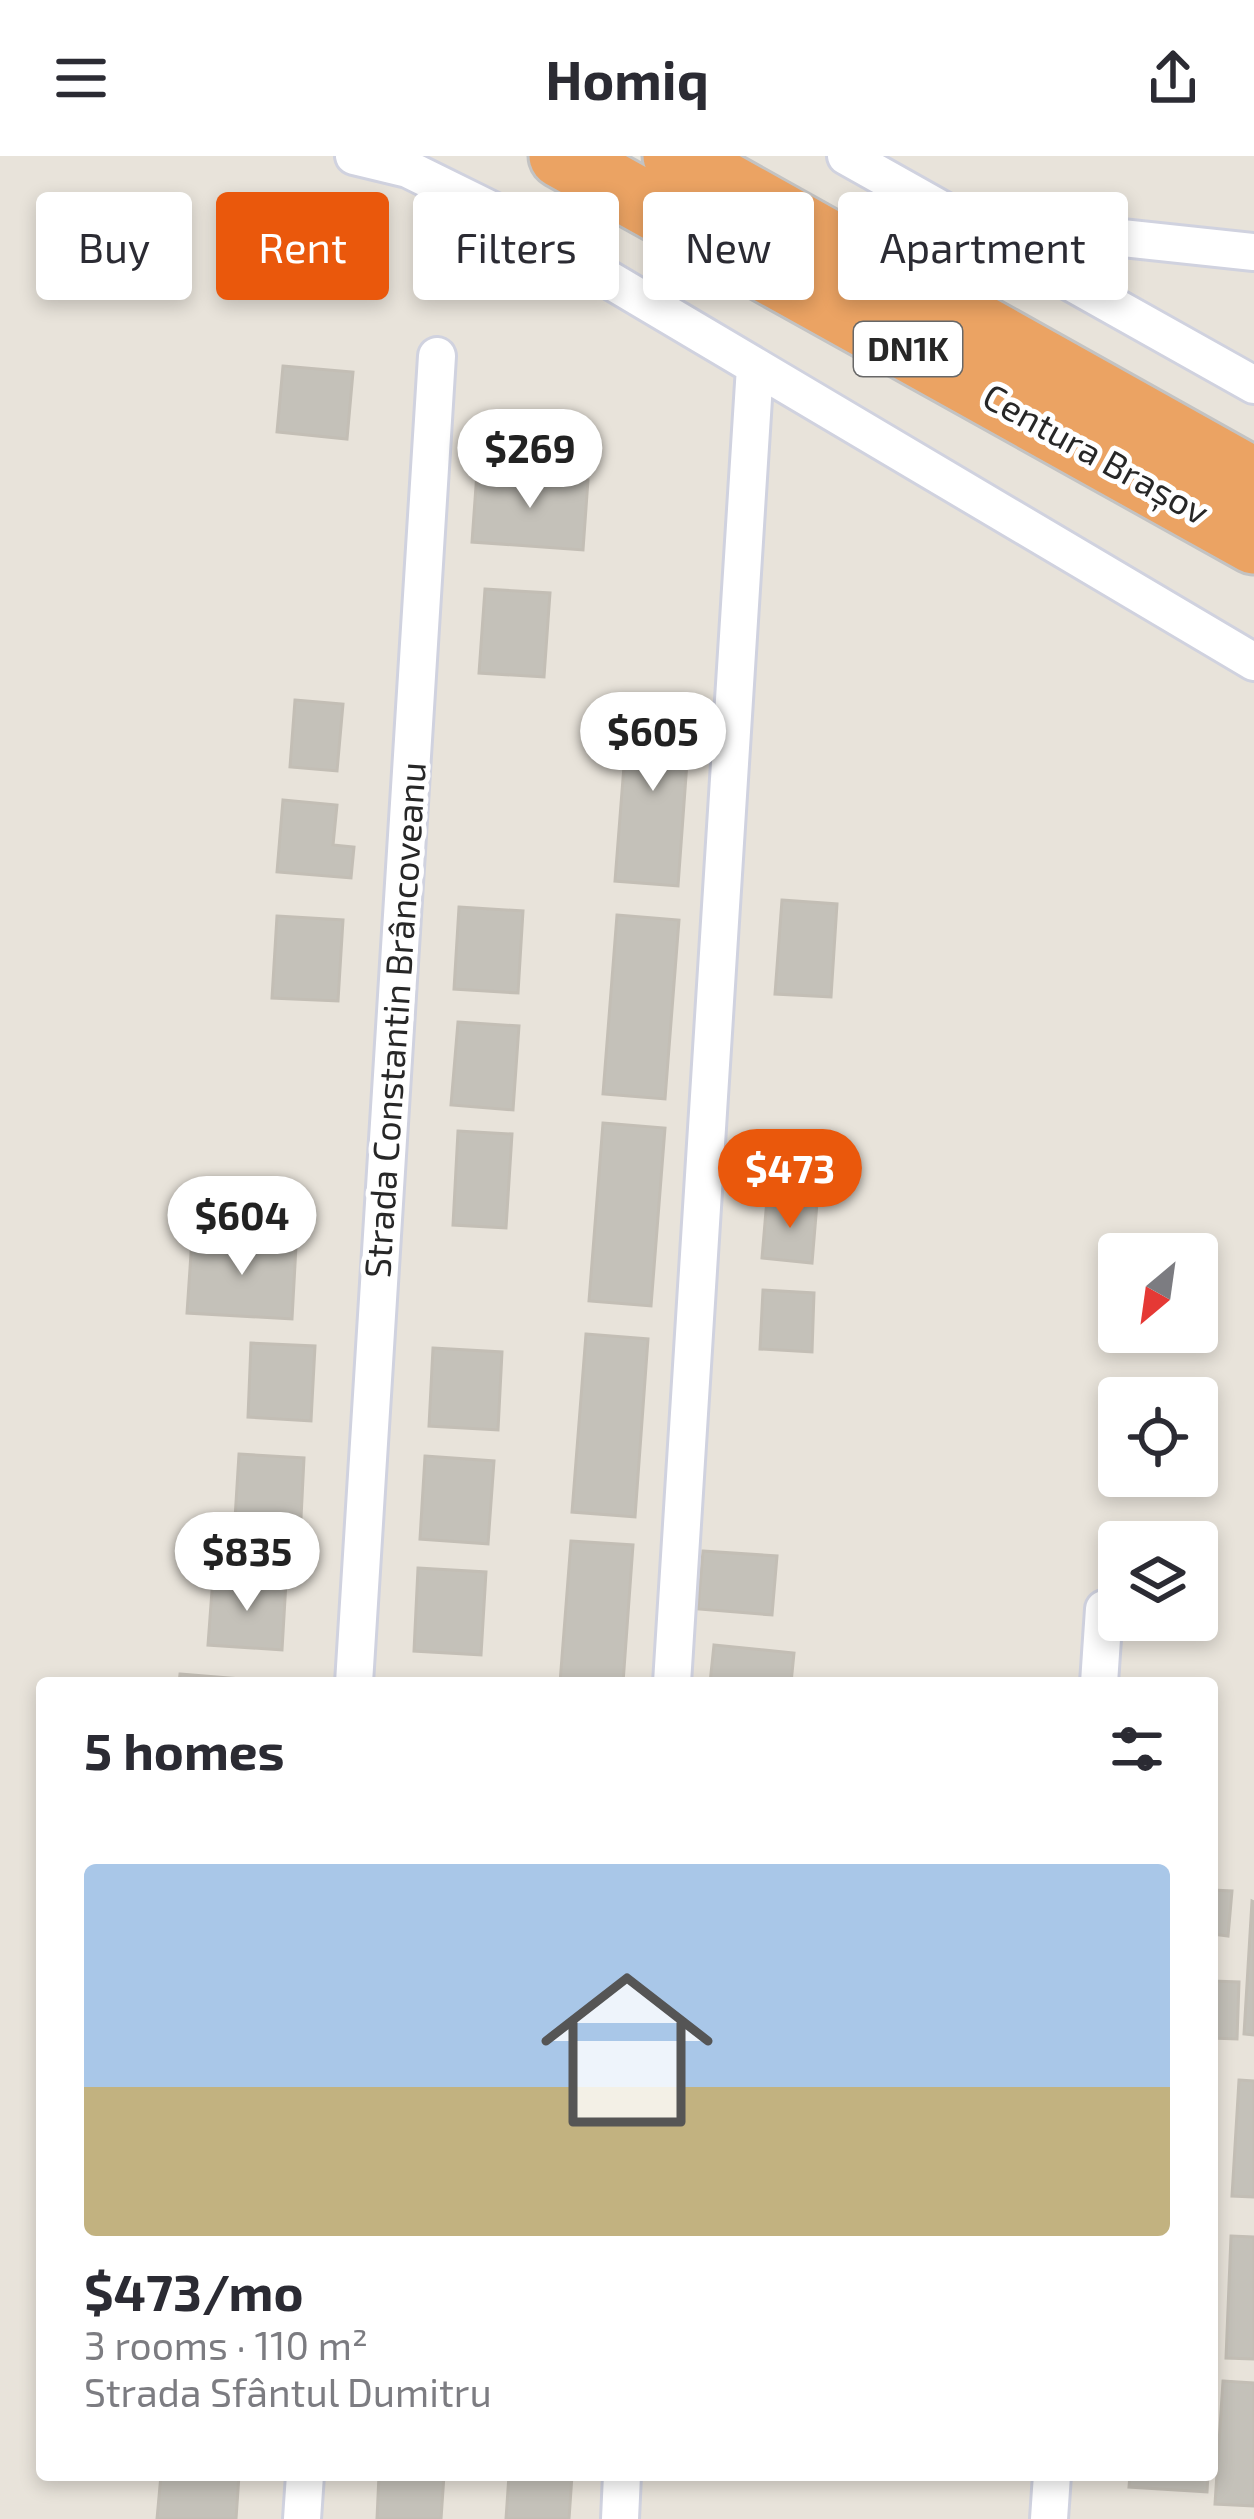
<!DOCTYPE html>
<html lang="en">
<head>
<meta charset="utf-8">
<style>
	:root { --surface:#fff; --page:#f2f2f3; --text:#2b2b33; --muted:#7c7c81; --accent:#ea580c }
	body { margin:0; font-family:"Exo 2",sans-serif; background:var(--page); color:var(--text); height:100vh; display:flex; flex-direction:column; font-size:45px; white-space:nowrap }
	* { box-sizing:border-box; margin:0 }
	p { font-size:39px; color:var(--muted) }
	.icon { flex:none; width:66px; height:66px; fill:none; stroke:currentColor; stroke-width:2; stroke-linecap:round; stroke-linejoin:round }
	.map { position:relative; flex:1; overflow:hidden }
	.side { position:absolute; left:36px; top:1521px; width:1182px; height:804px; display:flex; flex-direction:column; background:var(--surface); border-radius:12px; box-shadow:0 6px 18px #0003 }
	.side>* { flex:none }
	.hud { position:absolute; left:36px; top:36px; width:1182px; height:108px; display:flex; gap:24px }
	.needle { width:78px; rotate:209deg }
	.fabs { position:absolute; left:1098px; top:1077px; display:grid; gap:24px }
	.fabs a { display:grid; place-items:center; width:120px; height:120px; border-radius:12px; background:var(--surface); box-shadow:0 6px 18px #0003; font-size:60px }
	.price { position:absolute; translate:-50% -102px; padding:0 27px; border-radius:42px; background:#fff; color:#222; font-size:39px; line-height:78px; filter:drop-shadow(0 3px 6px #0008) }
	.price::after { content:''; position:absolute; left:50%; top:72px; width:36px; height:27px; margin-left:-18px; background:inherit; clip-path:polygon(0 0,100% 0,50% 100%) }
	.price.current { background:var(--accent); color:#fff }
	ul { padding:0; list-style:none }
	li { display:grid; align-content:center; gap:24px; height:636px; padding:0 48px }
	li span { display:grid; place-items:center; height:372px; border-radius:12px; color:#555 }
	li>.icon { margin-inline-start:auto }
	span .icon { width:216px; height:216px; fill:#fffc; stroke-width:1 }
	li b { font-size:51px }
	h2 { display:flex; justify-content:space-between; align-items:center; height:144px; padding:0 48px; font-size:51px }
	.pill { padding:0 42px; border-radius:12px; background:var(--surface); box-shadow:0 6px 18px #0003; font-size:42px; line-height:108px }
	.pill.current { background:var(--accent); color:#fff }
	header { display:flex; justify-content:space-between; align-items:center; height:156px; padding:0 48px; background:var(--surface); font-size:54px; font-weight:700 }
	.map>svg:first-child { display:block }
	.building { fill:#c4c1b9; stroke:#c3beb5; stroke-width:3 }
	.lines { fill:none; stroke-linecap:round; stroke-linejoin:round }
	.street-casing { stroke:#d0d2df; stroke-width:42 }
	.highway-casing { stroke:#c3c3c3; stroke-width:69 }
	.street { stroke:#fff; stroke-width:36 }
	.highway { stroke:#eba363; stroke-width:63 }
	.labels { text-anchor:middle; stroke-width:10; stroke-linejoin:round; paint-order:stroke }
	.shield { fill:#fff; stroke:#686868; stroke-width:3 }
	.shield-label { font-size:33px; font-weight:bold; fill:#272727 }
	.street-label { font-size:36px; fill:#272727; stroke:#fff }
</style>
</head>
<body>
<header><svg class="icon" aria-label="menu" viewBox="0 0 24 24"><path d="M4 6h16M4 12h16M4 18h16"/></svg>Homiq<svg class="icon" aria-label="share" viewBox="0 0 24 24"><path d="M12 15V3M7 8l5-5 5 5M5 13v7h14v-7"/></svg></header>
<div class="map">
<svg width="1254" height="2363" viewBox="0 0 1254 2363">
	<rect width="100%" height="100%" fill="#e8e3da"/>
	<path class="building" d="M283,210l70,6 -6,67 -70,-7z
		M477,316l111,8 -5,70 -111,-8z
		M485,433l65,4 -6,84 -65,-4z
		M295,544l48,4 -6,67 -47,-4z
		M629,546l62,5 -13,179 -63,-5z
		M283,644l54,5 -4,40 21,2 -3,31 -74,-6z
		M782,744l55,4 -6,93 -56,-3z
		M459,751l64,4 -5,82 -64,-4z
		M617,759l62,5 -14,179 -62,-5z
		M277,760l66,4 -5,81 -66,-3z
		M458,866l61,4 -6,84 -62,-5z
		M603,967l62,5 -14,178 -62,-5z
		M458,975l54,3 -6,94 -53,-3z
		M767,1043l50,4 -5,60 -50,-5z
		M227,1078l30,2v7l39,3 -4,73 -105,-6 5,-74 34,3z
		M763,1134l51,3 -2,59 -52,-3z
		M586,1178l62,5 -13,178 -63,-5z
		M251,1187l64,3 -4,75 -63,-4z
		M433,1192l69,4 -4,78 -69,-4z
		M239,1298l65,4 -4,80 -66,-3z
		M425,1300l69,5 -6,83 -68,-5z
		M571,1385l62,4 -10,138h-63z
		M703,1395l74,5 -5,59 -74,-6z
		M418,1412l68,4 -5,83 -67,-4z
		M213,1421l73,5 -4,68 -74,-5z
		M714,1489l80,8 -3,30h-81z
		M180,1518l60,5v4h-61z
		M1212,1734l20,1 -4,45 -16,-2z
		M1252,1745l2,1v133l-10,-1z
		M1212,1825l27,1 -2,57 -25,-1z
		M1239,1924l15,1v116l-22,-1z
		M1231,2080l23,1v122l-28,-1z
		M1223,2225l31,2v123l-39,-2z
		M161,2319h78l-3,44h-79z
		M379,2319h65l-3,44h-64z
		M509,2319h63l-3,44h-63z
		M1130,2319h78l-1,17 -78,-5z"/>
	<g class="lines">
		<defs>
			<path id="street" d="M354,0l54,13 87,43 759,450
				M846,0l408,229
				M982,67l272,29
				M354,1527l83,-1327
				M672,1527l83,-1316
				M1099,1527l5,-74
				M302,2363l3,-44
				M620,2363l2,-44
				M1049,2363l3,-44"/>
			<path id="highway" d="M561,0l693,386
				M675,0l579,324"/>
		</defs>
		<use href="#street" class="street-casing"/>
		<use href="#highway" class="highway-casing"/>
		<use href="#street" class="street"/>
		<use href="#highway" class="highway"/>
	</g>
	<g class="labels">
		<rect class="shield" x="854" y="166" width="108" height="54" rx="9"/>
		<g class="shield-label">
			<text x="908" y="205">DN1K</text>
		</g>
		<g class="street-label">
			<text transform="translate(1096 298) rotate(29)" y="13">Centura Brașov</text>
			<text transform="translate(395 864) rotate(-86)" y="13">Strada Constantin Brâncoveanu</text>
		</g>
	</g>
</svg>
<div class="fabs">
<a><svg class="needle" viewBox="-14 -14 28 28"><path d="M0-13l5 13h-10z" fill="#e53935"/><path d="M0 13l5-13h-10z" fill="#7c7c81"/></svg></a>
<a><svg class="icon" aria-label="locate" viewBox="0 0 24 24"><circle cx="12" cy="12" r="6"/><path d="M12 2v4M12 18v4M2 12h4M18 12h4"/></svg></a>
<a><svg class="icon" aria-label="layers" viewBox="0 0 24 24"><path d="M12 4l9 5-9 5-9-5zM3 14l9 5 9-5"/></svg></a>
</div>
<b class="price" style="left:530px;top:355px">$269</b>
<b class="price" style="left:653px;top:638px">$605</b>
<b class="price current" style="left:790px;top:1075px">$473</b>
<b class="price" style="left:242px;top:1122px">$604</b>
<b class="price" style="left:247px;top:1458px">$835</b>
<div class="hud">
<a class="pill">Buy</a>
<a class="pill current">Rent</a>
<a class="pill">Filters</a>
<a class="pill">New</a>
<a class="pill">Apartment</a>
</div>
<section class="side">
<h2>5 homes<svg class="icon" aria-label="filters" viewBox="0 0 24 24"><path d="M4 7h16M4 17h16"/><circle cx="9" cy="7" r="2"/><circle cx="15" cy="17" r="2"/></svg></h2>
<ul>
<li><span style="background:linear-gradient(#a9c7e8 60%,#c2b280 0)"><svg class="icon" aria-label="home" viewBox="0 0 24 24"><path d="M3 11l9-7 9 7M6 9v11h12V9"/></svg></span><div><b>$473/mo</b><p>3 rooms · 110 m²</p><p>Strada Sfântul Dumitru</p></div></li>
</ul>
</section>
</div>
</body>
</html>
